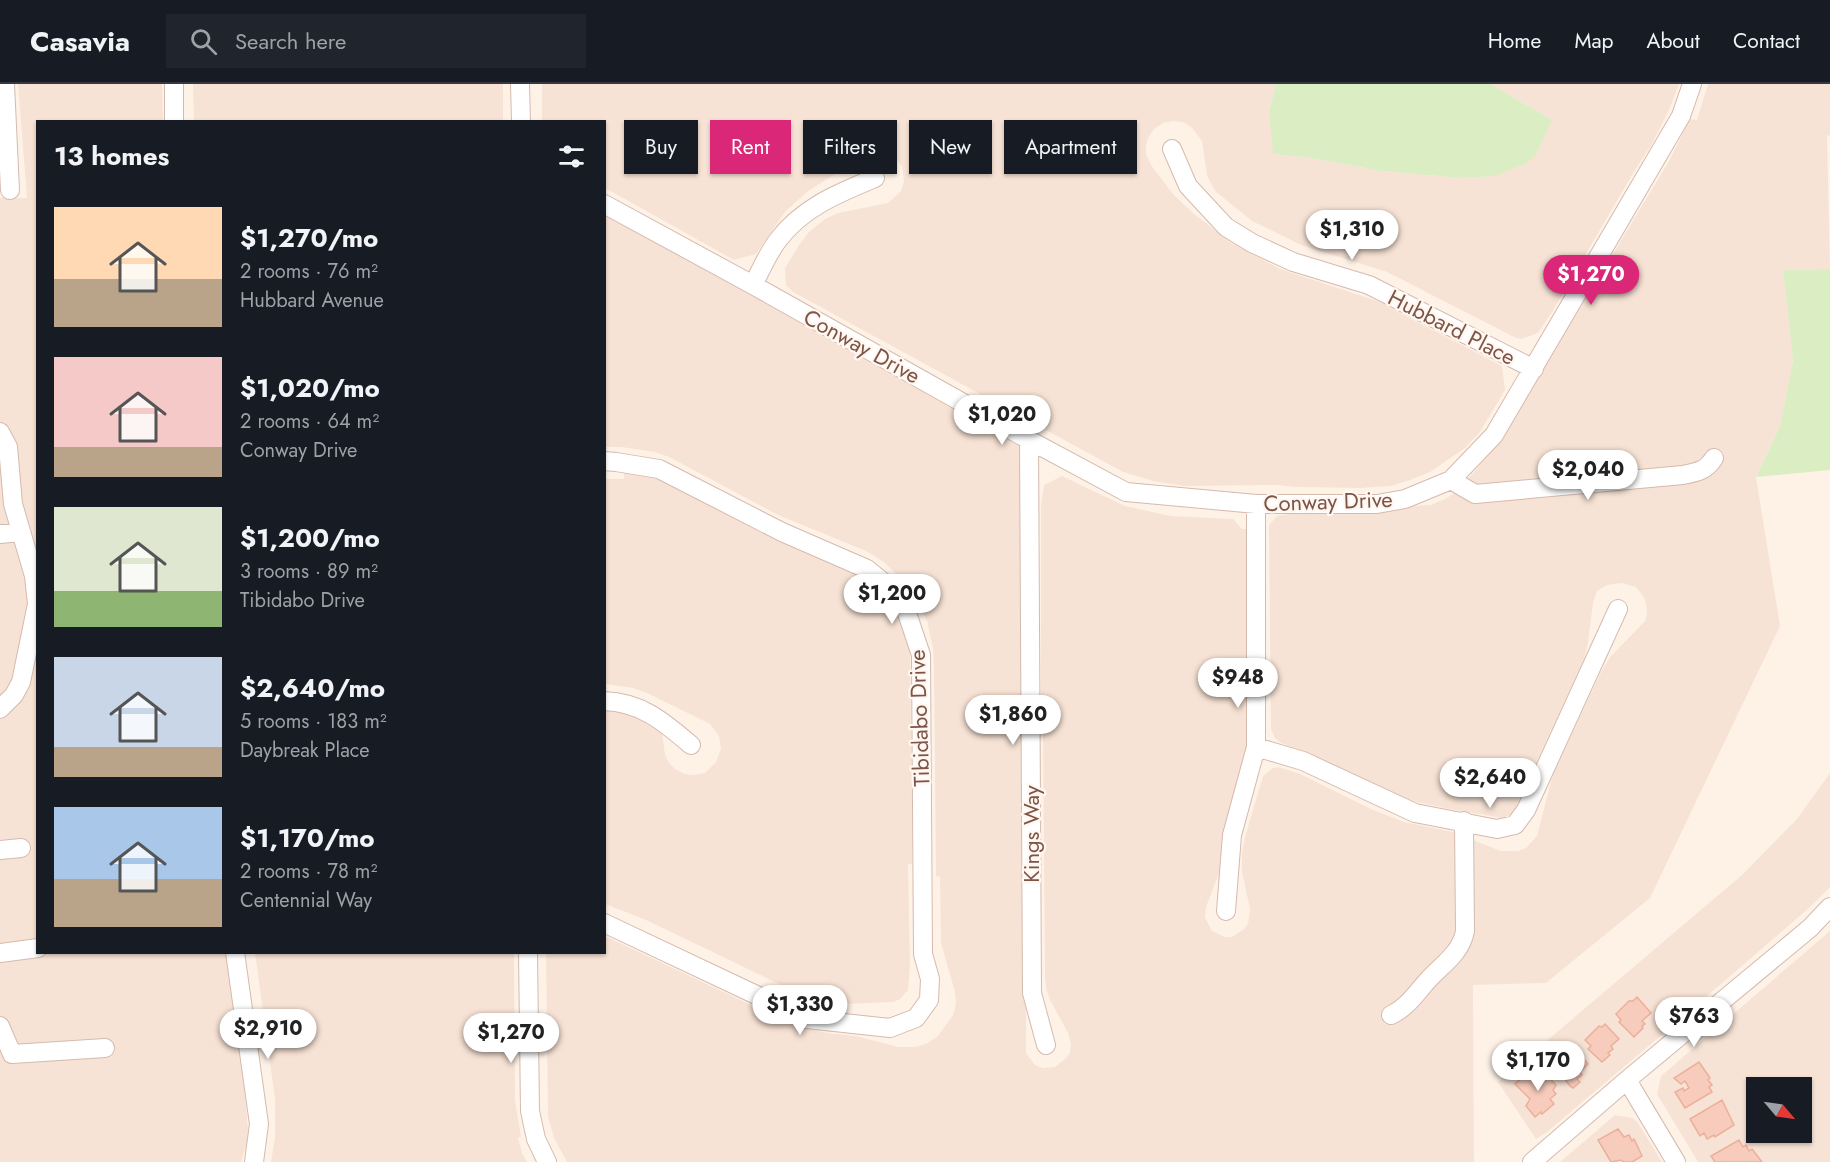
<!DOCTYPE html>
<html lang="en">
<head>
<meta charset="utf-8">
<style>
	:root { --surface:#171b24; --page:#20242c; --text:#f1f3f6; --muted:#9ea1a6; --line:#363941; --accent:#db2777 }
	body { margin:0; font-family:Jost,sans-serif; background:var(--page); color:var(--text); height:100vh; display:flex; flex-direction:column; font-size:22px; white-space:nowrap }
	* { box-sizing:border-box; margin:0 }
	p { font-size:20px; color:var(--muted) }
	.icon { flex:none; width:33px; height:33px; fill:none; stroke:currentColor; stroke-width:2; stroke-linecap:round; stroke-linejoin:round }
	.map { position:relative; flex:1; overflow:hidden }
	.panel { position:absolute; left:36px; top:36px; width:570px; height:834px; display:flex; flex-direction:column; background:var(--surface); border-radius:0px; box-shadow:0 2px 4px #0004 }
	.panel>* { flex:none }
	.hud { position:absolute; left:624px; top:36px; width:570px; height:54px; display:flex; gap:12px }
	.needle { width:39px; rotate:119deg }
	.fabs { position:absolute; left:1746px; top:993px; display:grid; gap:12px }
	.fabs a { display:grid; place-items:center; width:66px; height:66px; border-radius:0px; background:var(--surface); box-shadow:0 2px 4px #0004; font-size:30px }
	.price { position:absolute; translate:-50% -51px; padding:0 14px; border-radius:21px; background:#fff; color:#222; font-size:20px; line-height:39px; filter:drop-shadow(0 2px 3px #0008) }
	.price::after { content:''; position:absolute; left:50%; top:36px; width:18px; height:14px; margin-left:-9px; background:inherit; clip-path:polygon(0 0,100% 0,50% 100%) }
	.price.current { background:var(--accent); color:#fff }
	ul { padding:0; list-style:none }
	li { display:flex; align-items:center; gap:18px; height:150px; padding:0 18px }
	li span { display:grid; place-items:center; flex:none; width:168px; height:120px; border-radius:0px; color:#555 }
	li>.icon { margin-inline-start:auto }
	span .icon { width:72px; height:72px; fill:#fffc; stroke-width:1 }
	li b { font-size:26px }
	h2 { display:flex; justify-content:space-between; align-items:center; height:72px; padding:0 18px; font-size:26px }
	.tag { padding:0 21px; border-radius:0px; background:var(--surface); box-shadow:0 2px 4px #0004; font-size:21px; line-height:54px }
	.tag.current { background:var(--accent); color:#fff }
	header { display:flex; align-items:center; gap:36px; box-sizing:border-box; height:84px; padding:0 30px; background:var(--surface); border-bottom:2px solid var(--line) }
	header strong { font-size:28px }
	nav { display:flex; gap:33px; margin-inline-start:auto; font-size:21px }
	.search { width:420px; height:54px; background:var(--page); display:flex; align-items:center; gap:15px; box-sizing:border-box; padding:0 21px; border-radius:0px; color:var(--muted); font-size:22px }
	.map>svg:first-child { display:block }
	.residential { fill:#f7e3d5; fill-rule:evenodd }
	.green { fill:#dbeec3 }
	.building { fill:#f7ccbc; stroke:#ecaf9a; stroke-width:1.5 }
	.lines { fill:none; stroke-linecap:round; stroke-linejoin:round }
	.minor-casing { stroke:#d5baae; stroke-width:20 }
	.minor { stroke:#fff; stroke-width:18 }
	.labels { text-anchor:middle; stroke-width:4.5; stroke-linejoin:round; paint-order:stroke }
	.street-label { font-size:22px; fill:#7c5448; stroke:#fff7f0 }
</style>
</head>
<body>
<header>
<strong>Casavia</strong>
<div class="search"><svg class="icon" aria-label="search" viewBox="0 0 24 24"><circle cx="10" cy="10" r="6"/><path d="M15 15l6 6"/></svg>Search here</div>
<nav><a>Home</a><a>Map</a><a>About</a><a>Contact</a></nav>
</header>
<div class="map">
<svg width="1830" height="1078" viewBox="0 0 1830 1078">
	<rect width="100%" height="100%" fill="#fef2e7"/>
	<path class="residential" d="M18,0h144l1,37 -125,1v830l188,1 16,108 6,68 -1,14 -6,19h-241v-964h27z
		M193,0h310v37h-309z
		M542,0h734l-7,27 5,43 37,4 70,13 81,7 33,-2 57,-56 -61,-36h188l-10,26 -17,34 -17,26 -83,142 -14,21 -17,6 -5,-1 -129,-66 -86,-27 -49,-24 -36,-29 -9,-16 -5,-35 -10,-13 -9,-6 -10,-1 -10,2 -9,6 -6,9 -2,8v8l5,11 23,30 19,18 37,29 50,27 97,32 125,65 3,24 -25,42 -15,16 -35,24 -20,8 -19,6 -31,2 -65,-1 -18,-2 -93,1 -31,-5 -30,-9 -330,-180 -7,-7 -1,-17 14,-23 10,-13 16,-13 13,-6 50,-10 13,-12 3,-10 -2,-15 -7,-8 -9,-5 -14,-2 -64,40 -23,21 -29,42 -22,6 -129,-72 -1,-66 -62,-1z
		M1708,0h122v51l-3,1 3,133 -47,1 10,90 -13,66 -24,51 24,149 -130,272 -104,85 -73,2 1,177h-907l-13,-24 -6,-21 -2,-164 58,-1 1,-16 2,1 189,89 30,7 30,3 42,11h17l11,-3 12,-8 15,-21 3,-12 -1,-11 -14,-49 -1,-66 -4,-1 -2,-208 -1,-20 -6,-27 -14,-28 -7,-9 -21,-21 -19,-12 -88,-36 -109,-58 -14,-5 -34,-5h-16v-233l150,80 246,140 20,14 5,450v155l9,12 8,3 12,-1 10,-8 5,-6 1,-9 -3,-11 -18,-33 -4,-12 -1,-11 -2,-249 -2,-8v-214l3,-21 18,-9 63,30 46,10 62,3 9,10h4l2,217 -28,125 -14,36 -1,10 7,14 13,6h7l12,-8 4,-5 2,-15 -8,-37v-20l3,-15 18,-61 10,-8 6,-1 21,7 71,35 33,13 49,10 48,19h17l8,-3 11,-12 16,-62 48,-102 10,-16 34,-35 2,-7 -1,-11 -3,-7 -7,-9 -14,-4 -15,2 -10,6 -4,12 -5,40 -4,16 -69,150 -5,6 -8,3 -57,-10 -32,-7 -24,-9 -79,-38 -29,-11 -6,-5 -4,-9 -2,-204 8,-9 38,-6 116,-5 16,-7 23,-16 -2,-3 29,-34 171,-282 22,-44 7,1z
		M624,389l32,4 119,63 83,35 22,16 10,11 10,17 10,26 2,155v64h-4l2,103 -2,23 -8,9 -7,3 -48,2 -21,-3 -41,-15 -137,-66 -41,-16v-195l16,2 24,8 17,13 3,23 4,8 6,6 10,5 8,1 12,-2 11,-11 5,-13 -2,-13 -9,-12 -61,-30 -16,-6 -28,-4v-205h19z
		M1830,689v114l-21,21 -131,113 -131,111 -11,7 -38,-57 244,-207 55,-56z
		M1830,847v231h-132l-41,-68 4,-18zM1756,1004h46v44h-46z
		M255,869h259l1,147 6,37 -3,1 4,15 5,9h-256l4,-25v-38z
		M1615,1031l18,3 5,5 24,39h-102z"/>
	<path class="green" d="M1276,0h215l61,36 -17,36 -10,8 -30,12 -34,2 -80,-7 -70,-13 -38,-4 -4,-43z
		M1830,185v201l-74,7 24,-51 13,-66 -10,-90z"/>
	<path class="building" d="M1637,913l14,16 -9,8 3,3 -3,2 1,2 -9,9 -15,-15 2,-2 -5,-6 13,-13h4z
		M1605,940l14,15 -8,7 2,3 -5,4 2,2 -8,7 -14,-13 3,-3 -6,-6 14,-14 3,1z
		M1575,965l13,15 -8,8 2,3 -5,4 3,3 -7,6 -3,-2 -16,-21 15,-14z
		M1699,978l11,16 -2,2 4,5 -3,2 3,5 -27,16 -10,-16 8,-4 1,3 5,-3 -4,-7 -4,3 -7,-6z
		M1541,985l15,16 -3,5 3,4 -6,5 4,5 -12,10 -1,-2 -6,5 -9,-11 4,-7 -15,-15 13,-12 4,5z
		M1722,1016l12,25 -19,12 -1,-2 -7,4 -3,-6 -4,3 -10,-17z
		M1618,1045l6,8 5,-2 3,6 2,-2 8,17 -10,6h-8l-3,-2 -10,2 -13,-22z
		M1739,1056l4,7 3,-2 3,6 3,-2 10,13h-47l-4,-6z"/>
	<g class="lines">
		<defs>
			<path id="minor" d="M5,0l5,106
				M174,0v38
				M520,0l1,38
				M1172,65l16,37 38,41 26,16 41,19 76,23 165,84
				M604,120l149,81 276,155 97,52 130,12h121l28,-5 46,-19 43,-45 187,-319 11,-32
				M753,201c8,-15 15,-32 25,-45 25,-33 61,-47 97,-62
				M0,348l8,15 5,57 21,72 3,28 -16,78 -7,13 -14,14
				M1029,356l3,553 14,52
				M604,377l12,1 43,7 123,63 85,37 27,22 12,19 15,45 2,299 7,25 -1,21 -13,18 -26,10 -83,-9 -203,-96
				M1451,396l24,14 208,-19c14,-3 23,-4 31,-17
				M0,450l21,-2
				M604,617c37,1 60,21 87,44
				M1256,663l47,14 112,52 82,16 18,-4 11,-15 92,-201
				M0,766l21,-2
				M1226,827l6,-76 24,-88v-243
				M235,868l24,172 -5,38
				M528,868l2,159 6,28 11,23
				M0,869l38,-5
				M1391,931c17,-8 25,-22 38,-36 14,-15 32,-26 36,-48l-1,-110
				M0,942l12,28 93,-6
				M1627,996l49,82
				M1532,1078l95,-82 183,-152 20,-21"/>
		</defs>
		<use href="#minor" class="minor-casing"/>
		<use href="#minor" class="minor"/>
	</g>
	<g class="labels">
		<g class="street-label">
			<text transform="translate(1452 243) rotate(27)" y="8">Hubbard Place</text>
			<text transform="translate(862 262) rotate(29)" y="8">Conway Drive</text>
			<text transform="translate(1328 417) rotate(-2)" y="8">Conway Drive</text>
			<text transform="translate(919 634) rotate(-92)" y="8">Tibidabo Drive</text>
			<text transform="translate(1031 750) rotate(-90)" y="8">Kings Way</text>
		</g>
	</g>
</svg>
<div class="fabs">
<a><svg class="needle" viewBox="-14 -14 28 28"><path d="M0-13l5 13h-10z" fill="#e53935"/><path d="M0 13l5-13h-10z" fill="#9ea1a6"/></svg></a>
</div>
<b class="price" style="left:1352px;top:177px">$1,310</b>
<b class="price current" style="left:1591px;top:222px">$1,270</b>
<b class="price" style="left:1002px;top:362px">$1,020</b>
<b class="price" style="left:1588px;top:417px">$2,040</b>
<b class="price" style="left:892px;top:541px">$1,200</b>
<b class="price" style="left:1238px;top:625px">$948</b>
<b class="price" style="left:1013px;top:662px">$1,860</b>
<b class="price" style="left:1490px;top:725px">$2,640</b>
<b class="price" style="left:800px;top:952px">$1,330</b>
<b class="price" style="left:1694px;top:964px">$763</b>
<b class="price" style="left:268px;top:976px">$2,910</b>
<b class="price" style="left:511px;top:980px">$1,270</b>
<b class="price" style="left:1538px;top:1008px">$1,170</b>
<div class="hud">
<a class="tag">Buy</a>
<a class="tag current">Rent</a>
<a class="tag">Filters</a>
<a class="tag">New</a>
<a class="tag">Apartment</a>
</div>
<section class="panel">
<h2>13 homes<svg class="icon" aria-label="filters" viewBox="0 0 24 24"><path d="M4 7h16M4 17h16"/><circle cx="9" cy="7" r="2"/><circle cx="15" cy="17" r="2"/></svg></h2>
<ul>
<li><span style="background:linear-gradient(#ffd9b3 60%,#b9a48a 0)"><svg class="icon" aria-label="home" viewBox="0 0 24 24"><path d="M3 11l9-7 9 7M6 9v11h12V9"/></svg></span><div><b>$1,270/mo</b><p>2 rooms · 76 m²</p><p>Hubbard Avenue</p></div></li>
<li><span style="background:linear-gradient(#f6c9c9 75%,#b9a48a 0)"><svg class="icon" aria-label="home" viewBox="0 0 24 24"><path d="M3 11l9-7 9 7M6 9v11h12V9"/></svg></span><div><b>$1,020/mo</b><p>2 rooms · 64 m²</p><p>Conway Drive</p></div></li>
<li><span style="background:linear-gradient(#dfe7d0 70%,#8fb573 0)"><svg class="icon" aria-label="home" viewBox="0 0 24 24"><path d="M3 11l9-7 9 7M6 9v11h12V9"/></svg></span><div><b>$1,200/mo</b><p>3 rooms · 89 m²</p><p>Tibidabo Drive</p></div></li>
<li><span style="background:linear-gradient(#c9d6e8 75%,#b9a48a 0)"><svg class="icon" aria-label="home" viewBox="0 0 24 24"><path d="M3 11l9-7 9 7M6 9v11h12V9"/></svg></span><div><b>$2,640/mo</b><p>5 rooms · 183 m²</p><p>Daybreak Place</p></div></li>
<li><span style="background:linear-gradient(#a9c7e8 60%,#b9a48a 0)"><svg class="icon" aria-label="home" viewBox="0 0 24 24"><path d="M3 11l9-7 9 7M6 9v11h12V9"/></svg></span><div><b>$1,170/mo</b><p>2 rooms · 78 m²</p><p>Centennial Way</p></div></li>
</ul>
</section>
</div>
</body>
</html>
